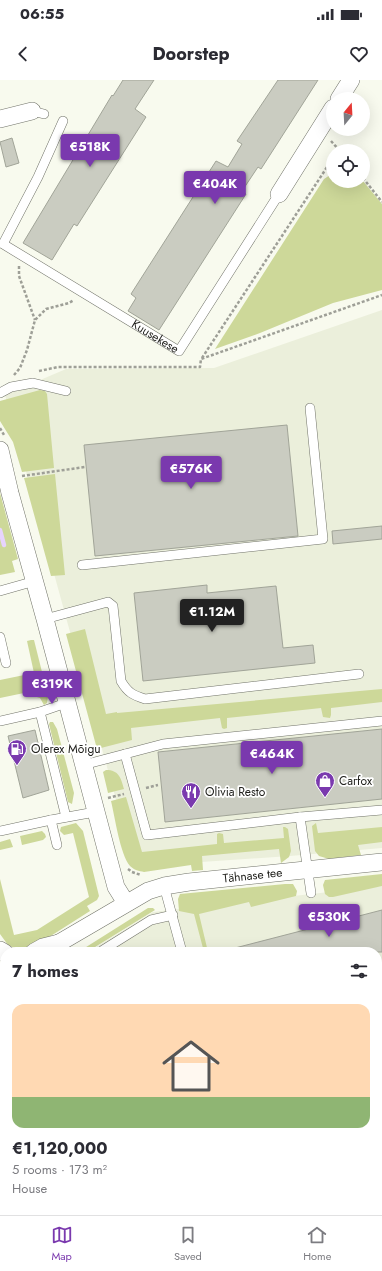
<!DOCTYPE html>
<html lang="en">
<head>
<meta charset="utf-8">
<style>
	:root { --surface:#fff; --page:#f7f7f7; --text:#2b2b33; --muted:#7c7c81; --line:#e1e1e2; --accent:#7a39ae }
	body { margin:0; font-family:Jost,sans-serif; background:var(--page); color:var(--text); height:100vh; display:flex; flex-direction:column; font-size:15px; white-space:nowrap }
	* { box-sizing:border-box; margin:0 }
	p { font-size:13px; color:var(--muted) }
	.icon { flex:none; width:22px; height:22px; fill:none; stroke:currentColor; stroke-width:2; stroke-linecap:round; stroke-linejoin:round }
	.map { position:relative; flex:1; overflow:hidden }
	.panel { position:absolute; left:0px; top:867px; width:382px; height:268px; display:flex; flex-direction:column; background:var(--surface); border-radius:16px 16px 0 0; box-shadow:0 4px 16px #0002 }
	.panel>* { flex:none }
	.needle { width:26px; rotate:18deg }
	.tools { position:absolute; left:326px; top:12px; display:grid; gap:8px }
	.tools a { display:grid; place-items:center; width:44px; height:44px; border-radius:50%; background:var(--surface); box-shadow:0 4px 16px #0002; font-size:20px }
	.price { position:absolute; translate:-50% -34px; padding:0 9px; border-radius:4px; background:var(--accent); color:#fff; font-size:13px; line-height:26px; filter:drop-shadow(0 1px 2px #0008) }
	.price::after { content:''; position:absolute; left:50%; top:24px; width:12px; height:9px; margin-left:-6px; background:inherit; clip-path:polygon(0 0,100% 0,50% 100%) }
	.price.on { background:#222; color:#fff }
	ul { padding:0; list-style:none }
	li { display:grid; align-content:center; gap:8px; height:212px; padding:0 12px }
	li+li { border-top:1px solid var(--line) }
	li span { display:grid; place-items:center; height:124px; border-radius:12px; color:#555 }
	li>.icon { margin-inline-start:auto }
	span .icon { width:72px; height:72px; fill:#fffc; stroke-width:1 }
	li b { font-size:17px }
	h2 { display:flex; justify-content:space-between; align-items:center; height:48px; padding:0 12px; font-size:17px }
	.status { display:flex; justify-content:space-between; align-items:center; height:28px; padding:0 20px; background:var(--surface); direction:ltr }
	.status svg { height:11px; fill:currentColor }
	header { display:flex; justify-content:space-between; align-items:center; height:52px; padding:0 12px; background:var(--surface); font-size:18px; font-weight:700 }
	.menu { display:flex; justify-content:space-around; align-items:center; height:56px; border-top:1px solid var(--line); background:var(--surface); font-size:11px; color:var(--muted) }
	.menu a { display:grid; justify-items:center; gap:2px }
	.menu .on { color:var(--accent) }
	.map>svg:first-child { display:block }
	.built { fill:#ebefdb }
	.green { fill:#cdd899 }
	.lines { fill:none; stroke-linecap:round; stroke-linejoin:round }
	.stream { stroke:#e7d4fd; stroke-width:4.5 }
	.building { fill:#caccc1; stroke:#a1a498 }
	.service-casing { stroke:#717369; stroke-width:10 }
	.minor-casing { stroke:#717369; stroke-width:18 }
	.trunk-casing { stroke:#8d78a2; stroke-width:24 }
	.path { stroke:#9e9f97; stroke-width:2.5; stroke-dasharray:3 2; stroke-linecap:butt }
	.service { stroke:#fff; stroke-width:9 }
	.minor { stroke:#fff; stroke-width:17 }
	.trunk { stroke:#d2b8ee; stroke-width:22 }
	.labels { text-anchor:middle; stroke-width:3.5; stroke-linejoin:round; paint-order:stroke }
	.street-label { font-size:12px; fill:#21211d; stroke:#fff }
	.poi-label { font-size:12px; fill:#21211d; stroke:#fff; text-anchor:start }
</style>
</head>
<body>
<div class="status"><b>06:55</b><svg viewBox="0 0 49 12"><path d="M0 12V9h3v3zM5 12V6h3v6zM10 12V3h3v9zM15 12V0h3v12zM26 1h20v11H26zM47 4h2v5h-2z"/></svg></div>
<header><svg class="icon" aria-label="back" viewBox="0 0 24 24"><path d="M15 5l-7 7 7 7"/></svg>Doorstep<svg class="icon" aria-label="heart" viewBox="0 0 24 24"><path d="M12 20l-8-8c-3-5 5-10 8-4 3-6 11-1 8 4z"/></svg></header>
<div class="map">
<svg width="382" height="1135" viewBox="0 0 382 1135">
	<rect width="100%" height="100%" fill="#f8faee"/>
	<path class="built" d="M382,230v538l-92,8 -147,10 -11,-8 -127,-463 61,-26 148,-1z
		M382,806v329h-304l-1,-5h300v-258h-289l65,-40z"/>
	<path class="green" d="M333,93v8h30l19,23v86l-49,13 -73,30 -45,16 109,-170z
		M40,310l5,1 2,3 7,74 -32,4 -9,-30 -13,-21v-20z
		M55,394l10,101 -14,1 -27,-98z
		M0,413l18,66 -6,2 3,11 -15,3z
		M85,549l21,85 11,-2v1l265,-24v13l-51,6v7l-1,3 -7,-1 -2,-9 -94,10v10l-3,1 -2,-1 -2,-10 -89,10 1,12 -35,9 -31,-115z
		M31,560h3l14,56 -1,7 -3,2 -4,-7 -16,-5 -24,5v-18l34,-7 -7,-32z
		M50,642h3l4,7 17,64 -2,11 -4,-2 -19,-78z
		M106,690c13,0 15,8 18,19l-16,4 -5,-21z
		M126,717l16,55 75,-8v-10l2,-1 4,1 1,9 60,-5 -1,-11h2l3,2 3,22 -2,6 -8,6 -2,-14 -77,7 1,14 -11,1 -1,-6 -47,7c-5,-1 -10,-2 -14,-6 -10,-12 -15,-49 -19,-65z
		M76,743l7,8 16,65 -2,4 -10,6 3,5 -55,35 -11,2h-10l-6,-3 -8,-11v-55l14,56 23,-5 52,-33 -16,-64 -9,2 -4,-4 1,-4z
		M316,743l2,10 64,-6v15l-24,3 3,10 -32,4 -10,-3 -4,-5 -3,-25z
		M42,751l3,3 1,3 -3,3 -21,5 -2,-9z
		M10,759l3,8 -13,3v-8z
		M382,794v12l-49,11h-4l-4,-3 -2,-9 2,-5z
		M285,804h8l4,7 -1,5 -45,11 -2,-5 -50,12 9,38h-4l-10,-38 -15,-3 -1,-12 2,-5z
		M148,828h5l2,2 -68,42h-4v-3z
		M0,881l5,2v17l-5,8z"/>
	<g class="lines">
		<path class="stream" d="M0,450l4,15"/>
	</g>
	<path class="building" d="M123,0h31l-19,29 11,8 -69,109 -3,-2 -22,36 -29,-17 89,-148 1,1z
		M278,0h40l-57,89 -3,-2 -16,24 4,3 -87,136 -31,-19 8,-13 -5,-4 85,-133 12,6 14,-23 -5,-3z
		M12,58l7,25 -13,4 -6,-25z
		M287,345l11,111 -203,20 -11,-111z
		M382,446v13l-49,5 -1,-13z
		M207,505v8l69,-7 7,62 30,-3 2,18 -172,18 -9,-88z
		M382,649v70l-217,23 -7,-70z
		M35,650l14,60 -26,8 -15,-62z
		M382,830v42h-146l-1,-4z"/>
	<g class="lines">
		<defs>
			<g id="service">
				<path d="M32,31l12,3"/>
				<path id="s1" d="M63,41l-25,56 -35,67 176,107 100,-157"/>
				<path d="M0,313l11,-6 22,-4 33,8"/>
				<path d="M82,485l241,-26 -13,-131"/>
				<path d="M0,511l35,-10"/>
				<path d="M45,539l63,-17 5,4 8,75c7,12 12,14 24,18l214,-25"/>
				<path d="M0,557l6,26"/>
				<path d="M40,632l26,105"/>
				<path d="M0,641l40,-9 26,-9"/>
				<path d="M125,674l22,81 153,-18 82,-7"/>
				<path d="M83,685l80,-21 219,-23"/>
				<path d="M300,737l11,76"/>
				<path d="M0,751l51,-11"/>
				<path d="M57,765l-6,-25 44,-8"/>
				<path d="M164,806l18,66"/>
				<path d="M103,870l48,-30 22,-5"/>
				<path d="M377,923l5,-1"/>
				<path d="M377,1030l5,-1"/>
			</g>
			<g id="minor">
				<path d="M339,19l12,-19"/>
				<path d="M0,39l32,-8"/>
				<path d="M279,114l54,-86"/>
				<path d="M0,370l10,43 35,126 71,268 10,16"/>
				<path d="M0,870l5,3"/>
				<path d="M34,872l9,-5 16,-4"/>
				<path id="s2" d="M51,872l8,-9 89,-52 16,-5 25,-4 193,-20"/>
			</g>
			<path id="trunk" d="M0,973l5,20
				M0,1100l5,22
				M39,1130l1,5"/>
		</defs>
		<use href="#service" class="service-casing"/>
		<use href="#minor" class="minor-casing"/>
		<use href="#trunk" class="trunk-casing"/>
		<path class="path" d="M331,61l9,10
			M363,98l19,24
			M19,186v10l16,44
			M202,278l131,-200
			M39,291l19,-4h142l1,-8 181,-64
			M14,295l6,-7 7,-18 8,-30 11,-11 23,-6 5,-3
			M0,348l4,7
			M22,396l63,-9
			M146,708l12,-3
			M108,718l16,-4
			M128,789l4,3 9,3"/>
		<use href="#service" class="service"/>
		<use href="#minor" class="minor"/>
		<use href="#trunk" class="trunk"/>
	</g>
	<defs>
		<symbol id="fuel-pin" viewBox="-11 -11 22 30"><path d="M0 17L-7.5 6A9.5 9.5 0 1 1 7.5 6Z" fill="#7a39ae" stroke="#fff"/><path d="M-5.5-6h7V0h2V4h1.3V-2.5L3-4.5l.8-.8L6-3V5H2.5V1h-1V6h-7ZM-4.2-4.7v3.2H.2V-4.7Z" fill="#fff"/></symbol>
		<symbol id="shop-pin" viewBox="-11 -11 22 30"><path d="M0 17L-7.5 6A9.5 9.5 0 1 1 7.5 6Z" fill="#7a39ae" stroke="#fff"/><path d="M-5-2.5h2.3a2.7 3.5 0 0 1 5.4 0H5L5.5 6h-11ZM-1.5-2.5h3a1.5 2.3 0 0 0-3 0Z" fill="#fff"/></symbol>
		<symbol id="restaurant-pin" viewBox="-11 -11 22 30"><path d="M0 17L-7.5 6A9.5 9.5 0 1 1 7.5 6Z" fill="#7a39ae" stroke="#fff"/><path d="M-5-6h1v4h1v-4h1v4h1v-4h1v5L-1.5 .5V6h-2V.5L-5-1ZM5-6V6H3V1.5H1.5Q1.5-4 5-6Z" fill="#fff"/></symbol>
	</defs>
	<g fill-rule="evenodd">
		<use href="#fuel-pin" x="6" y="658" width="22" height="30"/>
		<use href="#shop-pin" x="314" y="690" width="22" height="30"/>
		<use href="#restaurant-pin" x="180" y="701" width="22" height="30"/>
	</g>
	<g class="labels">
		<g class="street-label">
			<text dy="4" stroke="none"><textPath href="#s1" startOffset="315">Kuusekese</textPath></text>
			<text dy="4" stroke="none"><textPath href="#s2" startOffset="221">Tähnase tee</textPath></text>
		</g>
		<g class="poi-label">
			<text x="31" y="673">Olerex Mõigu</text>
			<text x="339" y="705">Carfox</text>
			<text x="205" y="716">Olivia Resto</text>
		</g>
	</g>
</svg>
<div class="tools">
<a><svg class="needle" viewBox="-14 -14 28 28"><path d="M0-13l5 13h-10z" fill="#e53935"/><path d="M0 13l5-13h-10z" fill="#7c7c81"/></svg></a>
<a><svg class="icon" aria-label="locate" viewBox="0 0 24 24"><circle cx="12" cy="12" r="6"/><path d="M12 2v4M12 18v4M2 12h4M18 12h4"/></svg></a>
</div>
<b class="price" style="left:90px;top:88px">€518K</b>
<b class="price" style="left:215px;top:125px">€404K</b>
<b class="price" style="left:191px;top:410px">€576K</b>
<b class="price on" style="left:212px;top:553px">€1.12M</b>
<b class="price" style="left:52px;top:625px">€319K</b>
<b class="price" style="left:272px;top:695px">€464K</b>
<b class="price" style="left:329px;top:858px">€530K</b>
<section class="panel">
<h2>7 homes<svg class="icon" aria-label="filters" viewBox="0 0 24 24"><path d="M4 7h16M4 17h16"/><circle cx="9" cy="7" r="2"/><circle cx="15" cy="17" r="2"/></svg></h2>
<ul>
<li><span style="background:linear-gradient(#ffd9b3 75%,#8fb573 0)"><svg class="icon" aria-label="home" viewBox="0 0 24 24"><path d="M3 11l9-7 9 7M6 9v11h12V9"/></svg></span><div><b>€1,120,000</b><p>5 rooms · 173 m²</p><p>House</p></div></li>
</ul>
</section>
</div>
<nav class="menu">
<a class="on"><svg class="icon" aria-label="map" viewBox="0 0 24 24"><path d="M3 6l6-2 6 2 6-2v14l-6 2-6-2-6 2zM9 4v14M15 6v14"/></svg>Map</a>
<a><svg class="icon" aria-label="saved" viewBox="0 0 24 24"><path d="M7 4h10v16l-5-4-5 4z"/></svg>Saved</a>
<a><svg class="icon" aria-label="home" viewBox="0 0 24 24"><path d="M3 11l9-7 9 7M6 9v11h12V9"/></svg>Home</a>
</nav>
</body>
</html>
